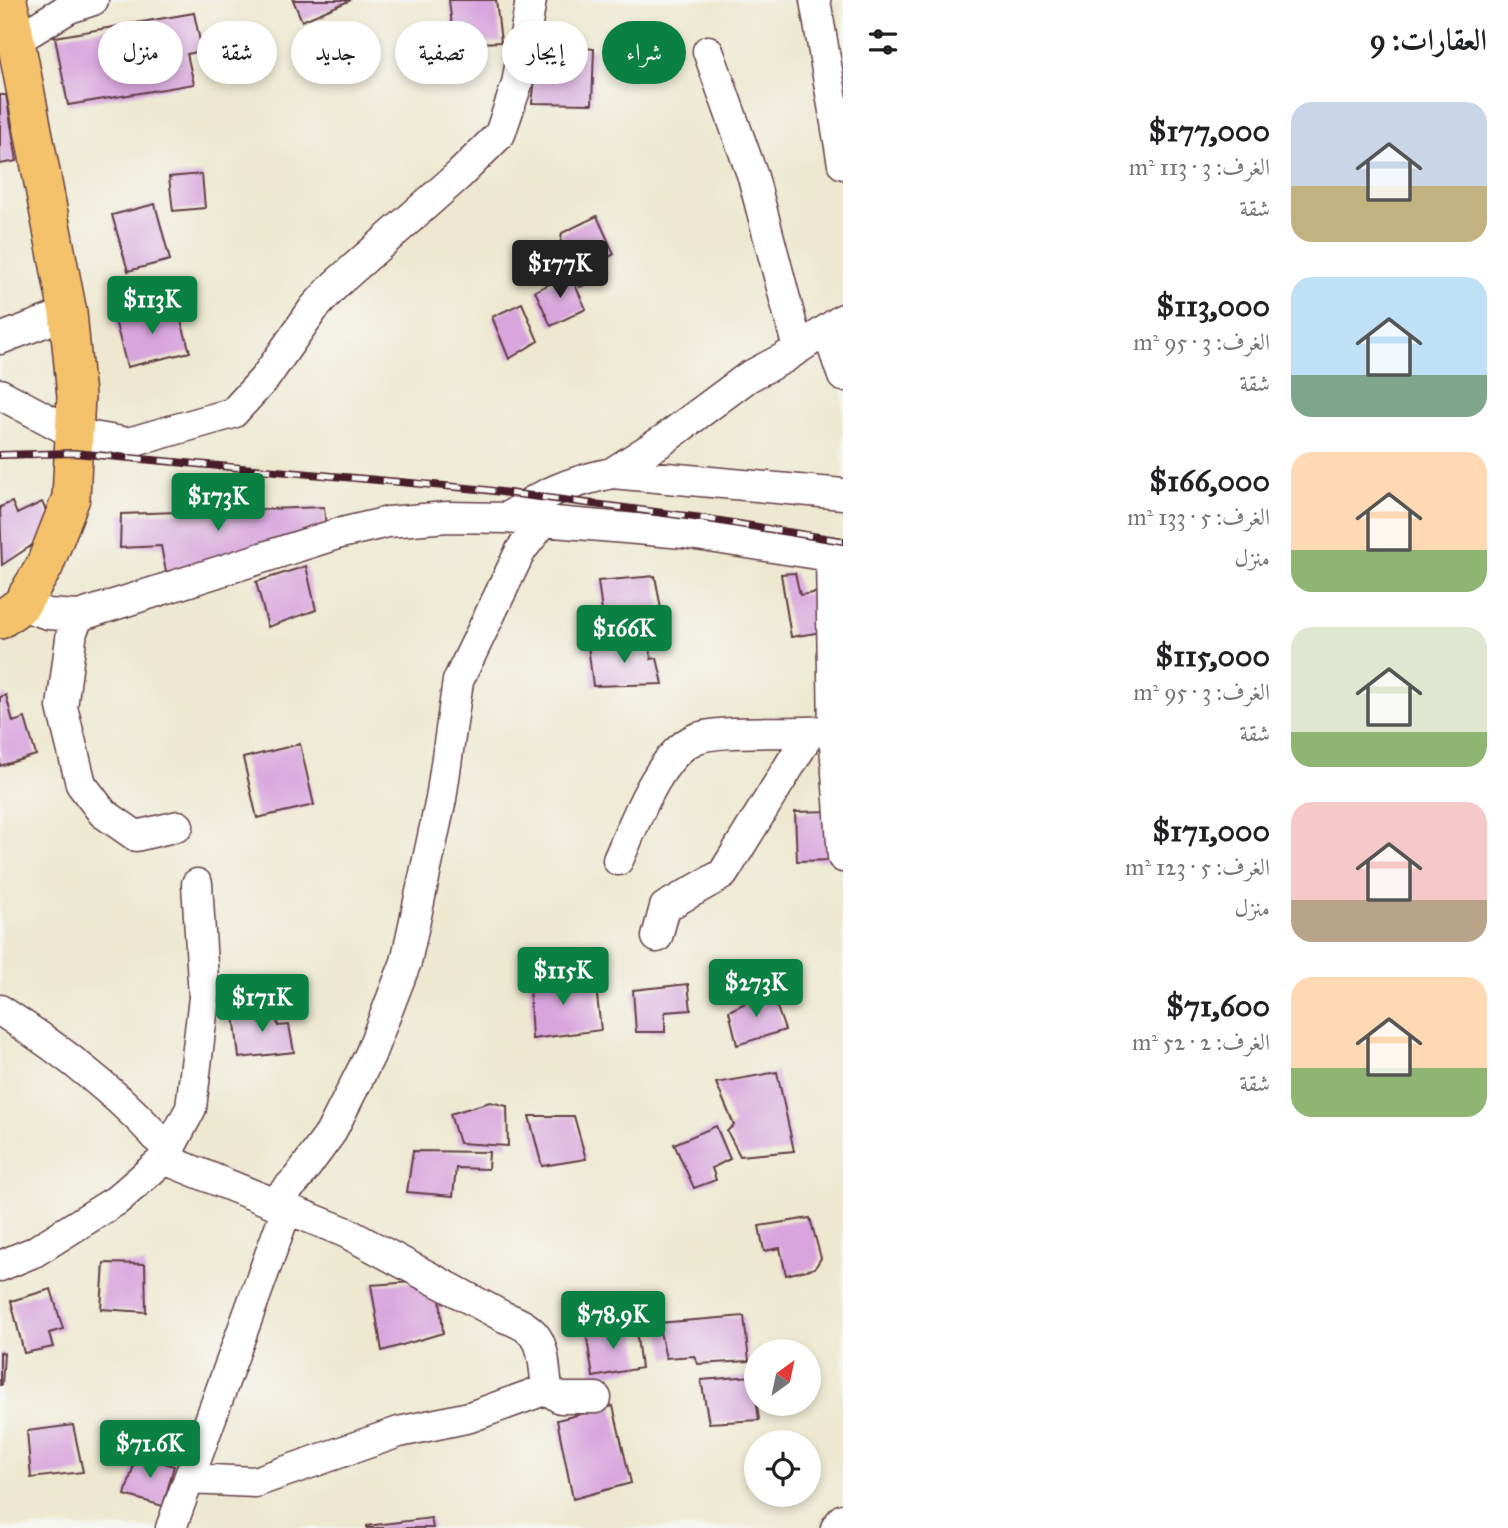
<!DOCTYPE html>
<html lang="ar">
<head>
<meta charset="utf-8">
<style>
	:root { --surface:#fff; --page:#f6f6f6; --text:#202124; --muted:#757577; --accent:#0b8043 }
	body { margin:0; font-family:"IM FELL Great Primer",Amiri,serif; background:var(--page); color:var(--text); direction:rtl; height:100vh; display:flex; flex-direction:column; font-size:26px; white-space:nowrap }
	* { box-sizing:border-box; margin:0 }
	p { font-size:23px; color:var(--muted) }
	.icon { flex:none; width:38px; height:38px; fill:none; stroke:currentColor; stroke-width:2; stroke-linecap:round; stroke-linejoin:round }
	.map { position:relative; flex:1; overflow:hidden; direction:ltr }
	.sheet { display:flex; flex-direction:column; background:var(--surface); width:665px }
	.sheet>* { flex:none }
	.hud { position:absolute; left:21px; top:21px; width:665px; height:63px; direction:rtl; display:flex; gap:14px }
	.needle { width:46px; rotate:33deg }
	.controls { position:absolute; left:744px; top:1339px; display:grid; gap:14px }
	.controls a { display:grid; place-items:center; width:77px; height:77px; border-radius:50%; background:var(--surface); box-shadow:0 4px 10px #0003; font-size:35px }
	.price { position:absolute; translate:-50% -60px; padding:0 16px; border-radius:7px; background:var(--accent); color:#fff; font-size:23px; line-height:46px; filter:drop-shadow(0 2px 4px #0008) }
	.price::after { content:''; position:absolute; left:50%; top:42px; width:21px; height:16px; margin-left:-10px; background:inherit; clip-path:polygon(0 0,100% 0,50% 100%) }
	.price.current { background:#222; color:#fff }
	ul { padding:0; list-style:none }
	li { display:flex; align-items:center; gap:21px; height:175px; padding:0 21px }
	li span { display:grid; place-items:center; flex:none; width:196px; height:140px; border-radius:21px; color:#555 }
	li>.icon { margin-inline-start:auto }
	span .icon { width:84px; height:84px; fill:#fffc; stroke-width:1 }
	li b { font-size:30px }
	h2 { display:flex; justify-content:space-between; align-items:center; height:84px; padding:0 21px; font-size:30px }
	.tag { padding:0 24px; border-radius:32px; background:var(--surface); box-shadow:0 4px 10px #0003; font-size:24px; line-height:63px }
	.tag.current { background:var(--accent); color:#fff }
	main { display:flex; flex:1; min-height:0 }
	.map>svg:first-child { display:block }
	.building { fill:#d8a5dd }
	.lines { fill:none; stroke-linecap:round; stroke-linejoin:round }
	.minor-casing { stroke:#623d44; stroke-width:33 }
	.major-casing { stroke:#623d44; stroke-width:40 }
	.minor { stroke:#fff; stroke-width:30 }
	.major { stroke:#f3c26a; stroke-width:37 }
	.rail-casing { stroke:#4a1f2b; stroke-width:8 }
	.rail { stroke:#f6f6f2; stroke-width:5; stroke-dasharray:16; stroke-linecap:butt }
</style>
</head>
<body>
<main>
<section class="sheet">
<h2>العقارات: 9<svg class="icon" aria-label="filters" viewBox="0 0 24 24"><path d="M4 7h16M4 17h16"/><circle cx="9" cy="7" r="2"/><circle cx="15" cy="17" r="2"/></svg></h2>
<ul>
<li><span style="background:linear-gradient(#c9d6e8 60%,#c2b280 0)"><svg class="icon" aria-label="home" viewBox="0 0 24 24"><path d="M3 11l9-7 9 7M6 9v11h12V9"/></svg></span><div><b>$177,000</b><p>الغرف: 3 · 113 m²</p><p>شقة</p></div></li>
<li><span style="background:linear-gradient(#bfe0f5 70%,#7fa58c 0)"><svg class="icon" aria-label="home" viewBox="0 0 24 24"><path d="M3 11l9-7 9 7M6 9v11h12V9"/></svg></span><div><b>$113,000</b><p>الغرف: 3 · 95 m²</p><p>شقة</p></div></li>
<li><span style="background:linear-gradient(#ffd9b3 70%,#8fb573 0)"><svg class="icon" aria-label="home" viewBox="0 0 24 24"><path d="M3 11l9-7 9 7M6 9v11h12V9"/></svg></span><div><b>$166,000</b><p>الغرف: 5 · 133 m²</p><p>منزل</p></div></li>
<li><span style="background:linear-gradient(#dfe7d0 75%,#8fb573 0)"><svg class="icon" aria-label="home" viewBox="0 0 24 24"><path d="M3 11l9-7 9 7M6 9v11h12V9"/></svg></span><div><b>$115,000</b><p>الغرف: 3 · 95 m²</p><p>شقة</p></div></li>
<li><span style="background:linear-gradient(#f6c9c9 70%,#b9a48a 0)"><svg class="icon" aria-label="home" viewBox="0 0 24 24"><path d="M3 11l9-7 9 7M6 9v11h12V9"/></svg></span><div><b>$171,000</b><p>الغرف: 5 · 123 m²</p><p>منزل</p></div></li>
<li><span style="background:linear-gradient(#ffd9b3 65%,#8fb573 0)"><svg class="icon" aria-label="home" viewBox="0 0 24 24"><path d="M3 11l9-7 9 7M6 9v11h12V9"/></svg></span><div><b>$71,600</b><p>الغرف: 2 · 52 m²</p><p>شقة</p></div></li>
</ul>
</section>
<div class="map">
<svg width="843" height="1528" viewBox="0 0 843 1528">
	<rect width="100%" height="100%" fill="#f6f6f2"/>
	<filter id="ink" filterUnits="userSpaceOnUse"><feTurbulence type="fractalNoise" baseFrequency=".0143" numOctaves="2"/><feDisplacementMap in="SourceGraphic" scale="14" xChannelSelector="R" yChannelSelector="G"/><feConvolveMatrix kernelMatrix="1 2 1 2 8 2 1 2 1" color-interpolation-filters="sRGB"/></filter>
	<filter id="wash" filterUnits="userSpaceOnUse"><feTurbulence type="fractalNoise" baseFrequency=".00686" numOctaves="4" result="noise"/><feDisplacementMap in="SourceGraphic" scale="28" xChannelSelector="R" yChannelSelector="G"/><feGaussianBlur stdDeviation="1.57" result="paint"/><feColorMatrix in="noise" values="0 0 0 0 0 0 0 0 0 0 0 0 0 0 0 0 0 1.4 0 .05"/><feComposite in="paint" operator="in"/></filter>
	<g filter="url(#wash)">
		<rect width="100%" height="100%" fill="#ede8cf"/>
		<g id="blocks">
			<path class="building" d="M293,0h58l-49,21z
				M449,0h47l5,42 -47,2z
				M194,13l8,38 -15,3 7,30 -126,21 -13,-68z
				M540,42l54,7 -2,55 -60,-1z
				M0,95h6l11,66 -17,3z
				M202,174l3,34 -32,3 -4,-34z
				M155,204l15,56 -42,11 -16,-56z
				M597,216l17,38 -12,7 6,13 -28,13 -20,-41 2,-13z
				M570,274l16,35 -35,17 -16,-35z
				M176,303l14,49 -63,15 -12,-47z
				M522,303l16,38 -29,18 -17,-42z
				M12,502l5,12 25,-12 13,28 -53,35 -2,-58z
				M324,507l2,21 -59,23 -101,21 -5,-26 -41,2 1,-34z
				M306,566l10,44 -48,17 -12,-45z
				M795,573l5,22 21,-3 7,39 -37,6 -10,-63z
				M655,576l9,49 -41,4 -19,-2 -6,-46z
				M649,643l2,16 6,-1 6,26 -70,2 -5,-41z
				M6,695l7,27 12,-4 11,37 -36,11v-69z
				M300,744l14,61 -57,13 -14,-60z
				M832,811l3,49 -38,1 -2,-49z
				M595,979l6,51 -69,9 -3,-59z
				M688,984l3,26 -26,2v20h-29l-3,-42z
				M771,990l14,40 -48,15 -8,-34z
				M275,1008l3,18 11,-1 5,27 -55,6 -5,-44z
				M777,1072l17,79 -54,5 -13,-25 7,-6 -18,-42z
				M490,1102l17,4 1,40 -49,-3 -9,-29z
				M529,1116h45l12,43 -44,7z
				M716,1126l14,33 -18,9 4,12 -22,8 -20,-44z
				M413,1151l76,1 -1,17 -32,-1 -3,28 -46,-4z
				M810,1218l11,40 -6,10 -29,7 -6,-27 -16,3 -5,-25z
				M104,1263l41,1 1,48 -45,-3z
				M427,1281l12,6 4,46 -61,18 -11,-66z
				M51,1289l12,40 -14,4 4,14 -29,6 -13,-52z
				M744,1316l5,45 -51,3 -4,-8 -28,2 -8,-35z
				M613,1327l4,7 19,-4 5,38 -48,9 -7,-45z
				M0,1352l4,1 -2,32h-2z
				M753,1376l6,44 -50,3 -8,-43z
				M613,1406l18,77 -58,16 -16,-79z
				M73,1425l10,47 -52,6 -4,-47z
				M137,1454l37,12 -11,40 -38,-11z
				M431,1518l2,10h-66v-2z"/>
		</g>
	</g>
	<g filter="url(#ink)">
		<use href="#blocks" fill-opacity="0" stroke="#623d44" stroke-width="2"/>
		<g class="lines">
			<defs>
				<path id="minor" d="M815,0l28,164
					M16,40l53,-32 24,-8
					M708,51l45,126 45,172
					M827,330l16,46
					M0,339l68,-26
					M0,394l75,40 53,9 105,-30 32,-35 49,-70 22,-24 123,-109 41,-41 17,-50 14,-84
					M612,473l50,-32 86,-64 36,-19 59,-39
					M507,518c35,-25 63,-36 105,-45l231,21
					M831,556l3,174 9,127
					M21,605l27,9 31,2 258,-82 51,-12 59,-5 60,1 177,15 159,25
					M79,616l-7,15 -10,76 19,77 22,29 33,23 42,-10
					M618,860c16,-35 40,-105 77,-121 24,-11 105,-4 139,-9
					M657,937l8,-30 58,-33 86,-140
					M0,1010c60,39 122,85 168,140
					M164,1159l181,73 159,85c42,14 38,32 43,72l13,9h36
					M274,1203l23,-24 33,-45 40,-79 36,-93 35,-163 17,-118 63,-131 23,-29
					M0,1266l34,-14 83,-52 47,-41 27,-51 13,-111 -7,-113
					M189,1479l66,3 144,-50 71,-15 77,-28
					M171,1528l116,-320
					M836,1528l7,-9"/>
				<path id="major" d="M0,620l21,-15 23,-38 27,-69 5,-102 -8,-83 -60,-313"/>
			</defs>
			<use href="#minor" class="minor-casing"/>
			<use href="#major" class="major-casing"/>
			<use href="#minor" class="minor"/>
			<use href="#major" class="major"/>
			<defs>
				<path id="rail" d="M0,455l74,-2 404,36 224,29 141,23"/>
			</defs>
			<use href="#rail" class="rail-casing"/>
			<use href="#rail" class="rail"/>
		</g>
	</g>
</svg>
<div class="controls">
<a><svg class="needle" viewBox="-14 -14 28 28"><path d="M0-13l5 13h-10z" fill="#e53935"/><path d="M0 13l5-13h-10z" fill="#757577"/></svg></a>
<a><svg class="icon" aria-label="locate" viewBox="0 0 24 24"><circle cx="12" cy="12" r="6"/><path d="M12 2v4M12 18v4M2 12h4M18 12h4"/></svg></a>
</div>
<b class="price current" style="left:560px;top:300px">$177K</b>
<b class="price" style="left:152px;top:336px">$113K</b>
<b class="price" style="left:218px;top:533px">$173K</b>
<b class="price" style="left:624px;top:665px">$166K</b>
<b class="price" style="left:563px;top:1007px">$115K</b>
<b class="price" style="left:756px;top:1019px">$273K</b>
<b class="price" style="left:262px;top:1034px">$171K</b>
<b class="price" style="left:613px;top:1351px">$78.9K</b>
<b class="price" style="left:150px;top:1480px">$71.6K</b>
<div class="hud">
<a class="tag current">شراء</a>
<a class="tag">إيجار</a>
<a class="tag">تصفية</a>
<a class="tag">جديد</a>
<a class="tag">شقة</a>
<a class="tag">منزل</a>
</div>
</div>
</main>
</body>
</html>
